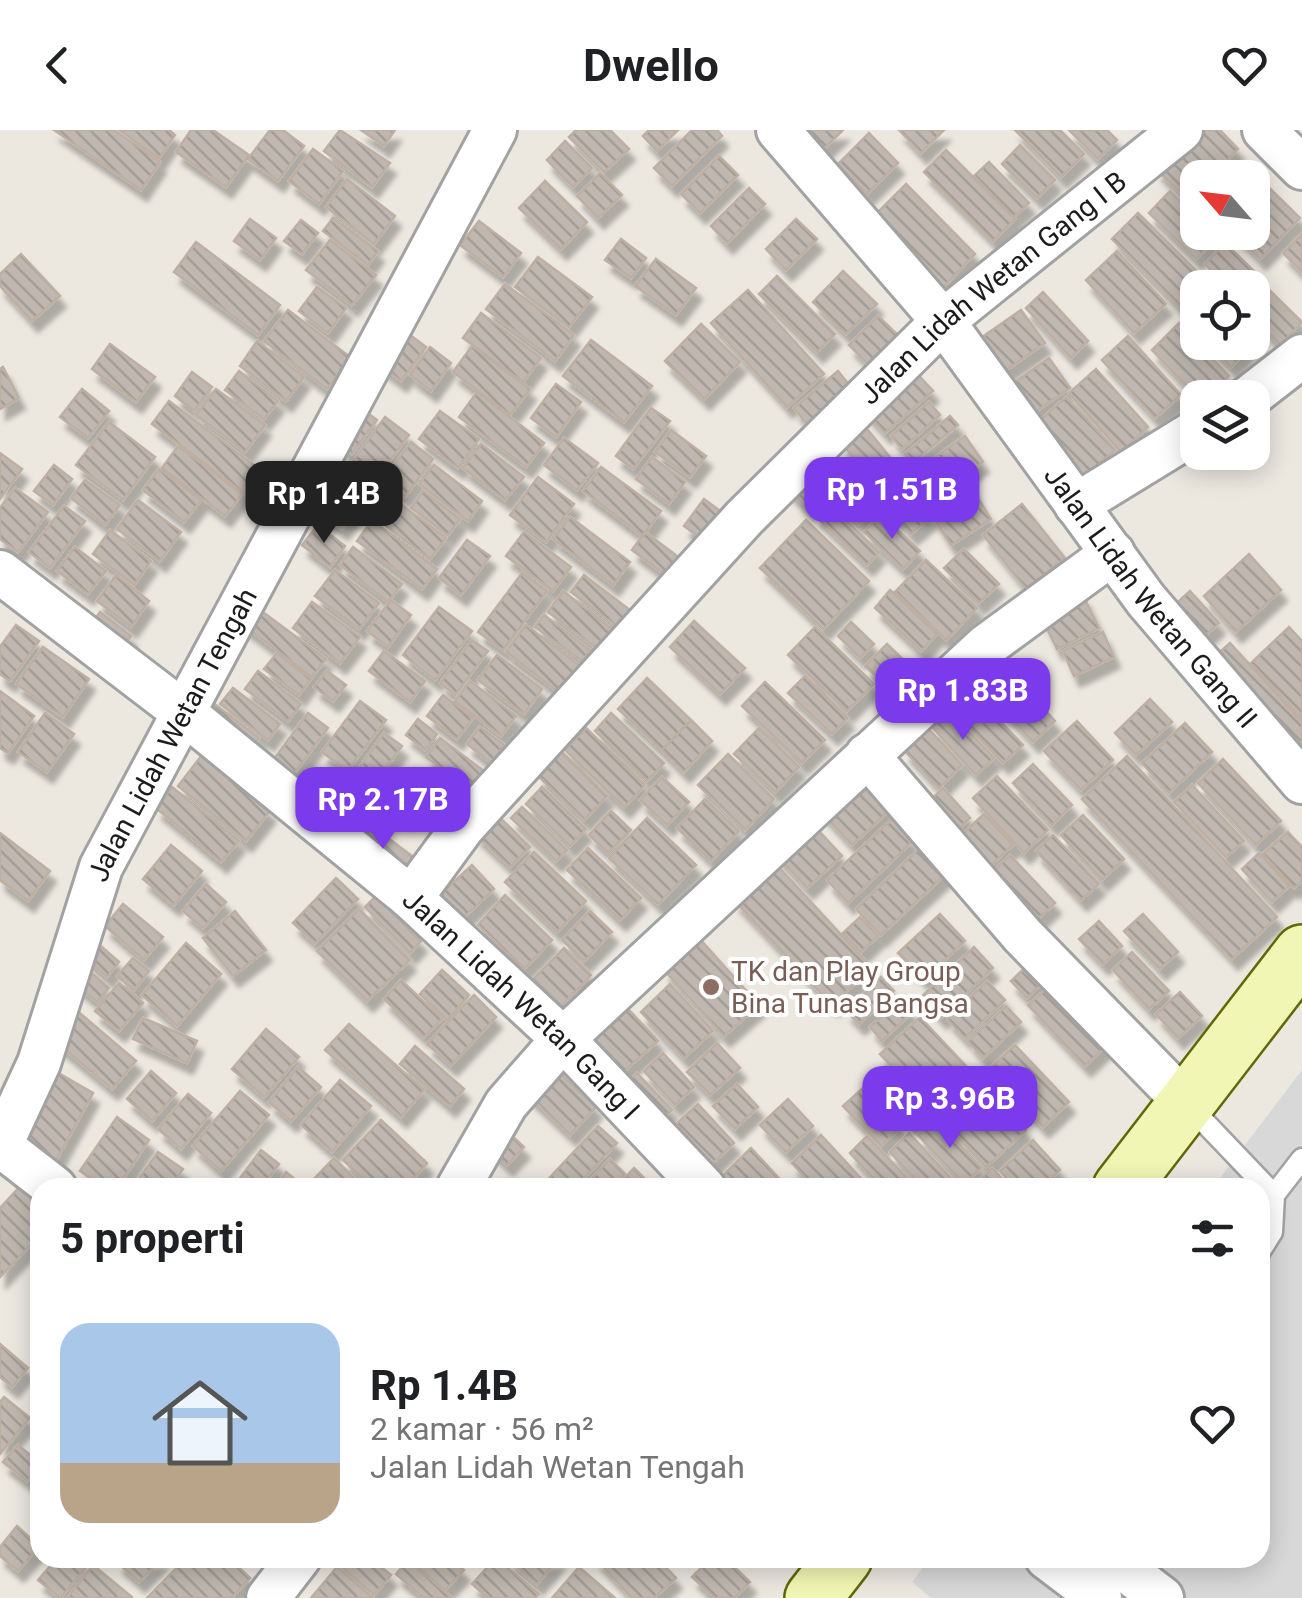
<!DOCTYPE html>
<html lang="id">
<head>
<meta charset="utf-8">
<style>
	:root { --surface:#fff; --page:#f2f2f2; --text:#202124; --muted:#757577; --accent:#7c3aed }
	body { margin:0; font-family:Roboto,sans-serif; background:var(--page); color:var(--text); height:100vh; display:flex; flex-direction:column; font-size:38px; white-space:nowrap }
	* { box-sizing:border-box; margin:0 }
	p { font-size:32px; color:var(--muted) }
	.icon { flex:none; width:55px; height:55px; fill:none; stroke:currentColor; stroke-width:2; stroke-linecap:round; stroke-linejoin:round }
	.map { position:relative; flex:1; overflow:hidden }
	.panel { position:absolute; left:30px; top:1048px; width:1240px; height:390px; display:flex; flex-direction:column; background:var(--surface); border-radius:30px; box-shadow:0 5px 25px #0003 }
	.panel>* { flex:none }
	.needle { width:65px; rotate:298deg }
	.controls { position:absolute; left:1180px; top:30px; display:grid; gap:20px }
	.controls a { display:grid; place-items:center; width:90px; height:90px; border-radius:20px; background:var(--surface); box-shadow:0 5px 25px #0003; font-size:50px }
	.price { position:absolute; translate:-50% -85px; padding:0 22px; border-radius:20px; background:var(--accent); color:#fff; font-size:32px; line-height:65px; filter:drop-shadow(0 2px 5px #0008) }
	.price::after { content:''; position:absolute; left:50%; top:60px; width:30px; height:22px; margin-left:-15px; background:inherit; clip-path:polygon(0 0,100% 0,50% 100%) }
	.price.active { background:#222; color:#fff }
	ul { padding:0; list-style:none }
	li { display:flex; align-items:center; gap:30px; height:250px; padding:0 30px }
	li span { display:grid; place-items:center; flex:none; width:280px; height:200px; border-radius:30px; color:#555 }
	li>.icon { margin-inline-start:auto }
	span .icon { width:120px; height:120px; fill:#fffc; stroke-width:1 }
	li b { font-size:42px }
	h2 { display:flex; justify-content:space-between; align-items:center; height:120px; padding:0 30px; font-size:42px }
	header { display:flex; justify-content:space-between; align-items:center; height:130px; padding:0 30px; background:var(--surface); font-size:45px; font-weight:700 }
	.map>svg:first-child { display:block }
	.residential { fill:#d9d8d8 }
	.building { fill:url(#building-back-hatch); stroke:#bdafa3; stroke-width:2.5; filter:url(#shadow) }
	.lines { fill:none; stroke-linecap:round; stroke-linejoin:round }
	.lane-casing { stroke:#a2a2a2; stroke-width:25 }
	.street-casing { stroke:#a2a2a2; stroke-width:48 }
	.secondary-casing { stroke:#5e6a09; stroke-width:60 }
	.lane { stroke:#fff; stroke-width:20 }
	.street { stroke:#fff; stroke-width:42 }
	.secondary { stroke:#f2f6b4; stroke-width:55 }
	.education-dot { fill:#8d6e63; stroke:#fff; stroke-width:4 }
	.labels { text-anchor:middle; stroke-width:8; stroke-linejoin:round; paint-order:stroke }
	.street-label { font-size:28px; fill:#1b1b1b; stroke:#fff }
	.education-label { font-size:28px; fill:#785e54; stroke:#fff; text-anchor:start }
</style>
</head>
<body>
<header><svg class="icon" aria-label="back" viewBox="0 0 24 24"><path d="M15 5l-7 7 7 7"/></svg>Dwello<svg class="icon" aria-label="heart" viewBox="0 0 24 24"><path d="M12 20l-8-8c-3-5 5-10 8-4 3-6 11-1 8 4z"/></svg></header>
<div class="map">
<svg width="1302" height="1468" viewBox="0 0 1302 1468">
	<defs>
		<pattern id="building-back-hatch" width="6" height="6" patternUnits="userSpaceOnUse" patternTransform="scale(2.5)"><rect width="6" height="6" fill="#c0b8b0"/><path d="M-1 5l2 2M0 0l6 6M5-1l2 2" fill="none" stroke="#a49e97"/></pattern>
		<filter id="shadow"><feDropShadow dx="6" dy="11" stdDeviation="2.5" flood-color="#0004"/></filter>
	</defs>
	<rect width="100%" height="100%" fill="#ece8e0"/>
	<path class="residential" d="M1302,940v528h-371l-19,-16 18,-24h330v-370l-47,-1z"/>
	<path class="building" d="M54,0h60l46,32 -19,28z
		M119,0h50l6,5 -16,23z
		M191,0h22l36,25 -23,32 -50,-35z
		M270,0h13l21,16 -26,35 -30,-22z
		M340,0l50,33 -18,24 -48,-36z
		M361,0h34l-11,16z
		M576,0h34l19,19 -25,23 -35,-35z
		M649,0h29l-21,21 -14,-15z
		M692,0h25l5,6 -50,50 -18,-18z
		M797,0h46l-23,23z
		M899,0h45l-23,23z
		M1015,0h45l24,24 -23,23z
		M1069,0h38l10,10 -19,19z
		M1194,0h26l18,19 -28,29h-12v12l-10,10 -32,-31z
		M869,3l29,30 -31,31 -29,-30z
		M565,11l27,27 -19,19 -26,-27z
		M1020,15l35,35 -18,18 -35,-34z
		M313,19l30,22 -24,33 -30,-23z
		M946,20l69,69 -22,22 -69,-69z
		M719,26l19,19 -38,38 -19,-19z
		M1242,31l58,57 -40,41 -26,-27h18v-54h-26z
		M989,32l40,41 -15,14 -40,-41z
		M600,43l22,22 -24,23 -21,-22z
		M347,49l48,37 -21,28 -48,-37z
		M545,51l42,41 -26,27 -42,-41z
		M906,54l69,70 -32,33 -69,-71z
		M749,58l16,16 -38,39 -16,-17z
		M1170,61l28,28v13h13l5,6 -20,21 -47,-46z
		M1138,83l76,75h-16v25l-6,6 -80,-80z
		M333,88l45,33 -10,14 -45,-34z
		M250,89l26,19 -16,22 -26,-19z
		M796,89l21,20 -31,31 -20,-21z
		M301,90l17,13 -16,21 -18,-13z
		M479,91l42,32 -18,24 -43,-32z
		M1302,104v38l-19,-19z
		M621,109l25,19 -15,20 -26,-18z
		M330,110l46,35 -24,30 -46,-35z
		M196,112l84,63 -22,30 -84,-63z
		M1225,113l32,31 -13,14h-16l-23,-24z
		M1117,121l49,53 -32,29 -48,-53z
		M21,124l39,42 -28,25 -32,-35v-12z
		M538,127l54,40 -23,30 -54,-40z
		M656,129l40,29 -20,27 -41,-29z
		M843,141l34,33 -31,30 -33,-32z
		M777,146l58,58 -18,18 -58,-58z
		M1259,150l43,42 -22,23 -28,-27v-30z
		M505,154l69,51 -19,26 -69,-52z
		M317,157l29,21 -18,25 -29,-22z
		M748,160l76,84 -37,33 -76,-84z
		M1043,162l45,49 -17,17 -45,-50z
		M288,180l62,47 -23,32 -63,-48z
		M1021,180l24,33 -47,33 -23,-34z
		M481,183l60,45 -18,24 -60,-44z
		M878,186l28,27 -30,29 -27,-27z
		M1179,193l50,53 -22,22h-9l-46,-48z
		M701,194l39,38 -36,37 -39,-38z
		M1252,198l9,8 -30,31 -25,-25h46z
		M406,202l20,15 -25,34 -20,-15z
		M1128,206l53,59 -26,23 -53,-58z
		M591,210l61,46 -28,36 -61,-46z
		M257,211l47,36 -18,24 -46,-35z
		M110,214l45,33 -19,25 -44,-33z
		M472,216l58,43 -20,26 -57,-43z
		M430,217l21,16 -20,28 -21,-16z
		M1049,228l21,30 -48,33 -20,-30z
		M910,236l23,25 -48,42 -23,-25z
		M3,237l16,31 -19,11v-40z
		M1096,239l52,58 -27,25 -52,-59z
		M239,241l39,30 -14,18 -39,-29z
		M838,241l16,20 -44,37 -16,-20z
		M192,242l20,15 -18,24 -19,-15z
		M556,254l25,18 -25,35 -25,-19z
		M82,259l27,22 -21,27 -28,-21z
		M216,259l49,36 -20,27 -49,-37z
		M477,262l67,51 -18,24 -67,-50z
		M1066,267l49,53 -40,35 -48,-53z
		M169,271l97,73 -17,23 -97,-73z
		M929,272l11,13 -38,34 -11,-13z
		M651,278l19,13 -37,48 -17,-13z
		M362,279l15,11 -25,34 -16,-11z
		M440,281l39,28 -21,29 -39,-29z
		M950,286l8,9 -46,38 -7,-9z
		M385,287l24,18 -32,43 -24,-17z
		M109,292l46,35 -32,43 -47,-35z
		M863,294l39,48 -23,18 -38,-48z
		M671,300l35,26 -16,21 -35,-25z
		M965,306l18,26 -54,38 -18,-26z
		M564,308l34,25 -21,27 -33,-25z
		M411,312l22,17 -28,38 -22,-17z
		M481,314l43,33 -19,23 -42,-32z
		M178,316l64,48 -17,22 -63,-48z
		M821,318l23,22 -12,13 -24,-23z
		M0,323l22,16 -22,30z
		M652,327l33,25 -16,22 -33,-25z
		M54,335l18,14 -19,26 -19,-14z
		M434,335l48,36 -14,20 -49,-37z
		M601,337l60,44 -18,25 -60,-45z
		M807,338l22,20 -20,21 -22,-20z
		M159,339l42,31 -17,22 -41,-32z
		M538,347l36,27 -28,38 -36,-27z
		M849,347l29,28 -19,19 -28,-27z
		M85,350l35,25 -15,20 -34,-27z
		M901,353l29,35 -19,16 -29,-35z
		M969,354l22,35 -40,26 -22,-34z
		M15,358l33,24 -30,40 -18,-13v-31z
		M329,359l27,21 -14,19 -28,-20z
		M423,361l37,28 -12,16 -37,-27z
		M704,369l23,17 -20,27 -23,-17z
		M138,370l43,32 -21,29 -43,-32z
		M398,372l48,36 -16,21 -48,-36z
		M827,372l52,50 -12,13 -53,-50z
		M1022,374l43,54 -39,31 -43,-54z
		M64,376l21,15 -35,47 -21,-16z
		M881,384l39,37 -17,18 -39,-37z
		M570,387l60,45 -17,23 -60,-46z
		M372,390l65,49 -15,20 -65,-48z
		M806,390l63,61 -46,48 -63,-61z
		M318,395l27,21 -15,21 -28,-22z
		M110,400l41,31 -17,24 -41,-31z
		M524,402l47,35 -18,24 -47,-35z
		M645,402l40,30 -13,18 -40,-30z
		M467,410l23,16 -29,39 -22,-17z
		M75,417l31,24 -18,23 -31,-23z
		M353,417l49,37 -14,18 -48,-37z
		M964,419l35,35 -20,19 -35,-35z
		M1249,424l32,36 -45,42 -32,-36z
		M926,430l51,48 -31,32 -51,-48z
		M335,440l44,33 -20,26 -44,-33z
		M522,443l25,18 -44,59 -25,-18z
		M116,445l33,26 -18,26 -34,-26z
		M584,445l51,39 -12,17 -52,-39z
		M890,460l47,44 -16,17 -46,-43z
		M563,461l52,40 -15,20 -52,-39z
		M1190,461l29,32 -20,19 -29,-33z
		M1083,465l16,33 -42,21 -16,-33z
		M391,470l20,15 -23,32 -21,-16z
		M312,472l48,35 -20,26 -47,-35z
		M252,474l74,55 -14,18 -73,-55z
		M439,477l33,24 -37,49 -32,-25z
		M100,482l31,24 -12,17 -31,-24z
		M544,485l46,35 -8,11 -47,-34z
		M694,491l51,47 -25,26 -50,-47z
		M851,492l23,22 -14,14 -22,-22z
		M16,495l23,16 -29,40 -10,-7v-27z
		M526,495l53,40 -21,27 -52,-40z
		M815,497l59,57 -27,27 -59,-56z
		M1289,497l13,14v78l-51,-56z
		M1103,502l11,25 -40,19 -11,-25z
		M472,510l16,11 -33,44 -15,-12z
		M1230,513l72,79v46l-97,-103z
		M887,514l27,26 -21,23 -28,-27z
		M43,517l46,32 -26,38 -47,-33z
		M987,519l68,72 -22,21 -67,-73z
		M384,521l41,30 -15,21 -41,-31z
		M277,523l34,26 -12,16 -35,-26z
		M497,525l45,34 -18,25 -46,-34z
		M258,541l43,33 -13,17 -43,-32z
		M327,541l19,14 -13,16 -19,-14z
		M805,546l43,42 -16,16 -44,-41z
		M647,548l44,42 -29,30 -44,-41z
		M470,551l46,35 -15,20 -46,-35z
		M765,552l60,58 -23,23 -60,-57z
		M233,558l47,36 -12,16 -48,-36z
		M0,561l34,25 -26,37 -8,-5z
		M971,561l52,54 -20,18 -51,-54z
		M443,565l30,23 -16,21 -30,-23z
		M208,569l51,39 -13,18 -51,-39z
		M1150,569l22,23 -36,33 -21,-22z
		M360,571l26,19 -39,51 -25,-19z
		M949,581l45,47 -18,17 -44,-48z
		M45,583l29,21 -27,38 -29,-20z
		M308,583l20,15 -43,58 -20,-15z
		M611,583l53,50 -17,18 -52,-50z
		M418,589l19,15 -12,16 -19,-15z
		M691,590l21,21 -28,31 -22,-22z
		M1077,591l36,39 -32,30 -37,-39z
		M1185,593l27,29 -43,41 -27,-30z
		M480,597l24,18 -13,18 -24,-19z
		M586,598l59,57 -21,22 -59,-57z
		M759,598l40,39 -24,25 -41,-38z
		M928,598l34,37 -23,23 -35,-38z
		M384,603l18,13 -29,39 -17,-13z
		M440,608l48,36 -15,18 -47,-35z
		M561,621l46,45 -23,24 -46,-44z
		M728,624l46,45 -29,31 -47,-45z
		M202,625l68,56 -24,30 -68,-55z
		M1127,626l150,161 -45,42 -150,-160z
		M1223,629l58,62 -25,24 -58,-62z
		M1033,634l39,41 -20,20 -39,-42z
		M854,641l36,39 -38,35 -36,-39z
		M997,646l51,54 -24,23 -51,-55z
		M662,647l27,25 -22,23 -27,-25z
		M417,648l43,32 -13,17 -42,-32z
		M1192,655l52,56 -18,16 -52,-55z
		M172,657l67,54 -18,21 -65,-54z
		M542,657l44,42 -16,17 -44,-42z
		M943,658l27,30 -22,21 -28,-29z
		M705,669l34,32 -28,30 -34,-33z
		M522,677l45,43 -11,11 -45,-43z
		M611,681l20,19 -23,23 -19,-18z
		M495,683l35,34 -20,20 -35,-33z
		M984,684l29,31 -37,34 -29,-31z
		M1083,685l41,44 -22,21 -41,-45z
		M806,687l36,39 -35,32 -36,-39z
		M647,688l49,47 -38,39 -49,-46z
		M892,689l21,22 -65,62 -21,-23z
		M364,690l56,42 -18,23 -56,-42z
		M1288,702l14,15v34l-8,7 -31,-34z
		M0,703l50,38 -22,30 -28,-21z
		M1053,705l46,49 -18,16 -45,-49z
		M924,714l25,27 -68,64 -25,-26z
		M171,715l31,26 -28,34 -31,-26z
		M588,718l53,50 -21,22 -53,-50z
		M534,722l52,49 -29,31 -52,-50z
		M1259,723l30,33 -17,16 -30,-33z
		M1010,725l45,48 -31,29 -45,-48z
		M774,732l98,106 -40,37 -98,-105z
		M472,735l22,24 -37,35 -22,-25z
		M336,748l22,21 -43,44 -22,-20z
		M206,754l20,18 -23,26 -20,-17z
		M505,765l47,45 -28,29 -46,-44z
		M376,766l45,45 -11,12 -45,-46z
		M123,774l40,33 -19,23 -39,-34z
		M359,779l51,51 -43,41 -50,-50z
		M235,781l31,39 -33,26 -30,-38z
		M590,781l22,21 -28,29 -22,-21z
		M940,784l25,27 -41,39 -26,-27z
		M1143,784l35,38 -18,17 -36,-38z
		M860,787l18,19 -17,16 -18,-19z
		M1099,791l23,25 -19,18 -24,-25z
		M699,808l60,67 -35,31 -60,-66z
		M95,811l24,21 -12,15 -25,-22z
		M186,813l35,31 -44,52 -35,-31z
		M974,817l19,21 -52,50 -20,-21z
		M564,818l27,27 -30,31 -28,-27z
		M1132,822l37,39 -20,18 -36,-39z
		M133,828l16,13 -15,19 -17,-14z
		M1035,828l16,17 -24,23 -16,-17z
		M80,833l29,25 -12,14 -29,-24z
		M442,840l27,25 -22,25 -27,-26z
		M881,847l13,14 -35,33 -13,-13z
		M401,850l41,39 -18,18 -40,-38z
		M1056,850l56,60 -27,26 -57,-61z
		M987,851l18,19 -40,38 -18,-19z
		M119,853l24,20 -24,28 -24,-20z
		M670,854l43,47 -29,27 -43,-46z
		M1180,862l22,24 -24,22 -22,-24z
		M614,864l44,47 -37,33 -43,-46z
		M474,865l22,22 -45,48 -24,-21z
		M900,869l12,13 -30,29 -12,-14z
		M1006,876l15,16 -38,36 -15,-17z
		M75,879l61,52 -24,28 -61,-51z
		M920,887l106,113 -40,37 -106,-113z
		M143,888l54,23 -10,22 -54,-24z
		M349,894l75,66 -23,27 -76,-67z
		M266,899l33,28 -35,40 -32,-28z
		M717,913l23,25 -30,27 -23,-23z
		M1015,915l54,57 -26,25 -54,-58z
		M415,916l49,43 -14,17 -50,-42z
		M663,923l31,34 -19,18 -31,-34z
		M550,934l46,43 -26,28 -46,-44z
		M298,937l23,20 -30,34 -22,-19z
		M55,941l38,22 -39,71 -39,-22z
		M151,941l25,22 -24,28 -25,-22z
		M637,943l35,37 -16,16 -35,-38z
		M340,950l31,26 -39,46 -31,-27z
		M900,952l27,28 -16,15 -26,-28z
		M737,954l21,23 -23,22 -22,-23z
		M864,957l37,40 -20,19 -38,-40z
		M240,961l29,24 -48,56 -28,-25z
		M188,964l23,19 -30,36 -23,-20z
		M788,969l25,27 -27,26 -26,-27z
		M698,974l36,39 -32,31 -37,-40z
		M117,987l32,23 -32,48h-13l-24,-17z
		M936,989l45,49 -17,16 -46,-49z
		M381,990l46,43 -22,25h-32l-30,-28z
		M500,995l24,22 -17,18 -24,-22z
		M598,996l19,17 -42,45h-35z
		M909,1003l51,55h-37l-33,-36z
		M821,1005l49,53h-55l-23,-25z
		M867,1006l43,45 -7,7h-21l-32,-35z
		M1033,1010l27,30 -18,18h-27l-15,-17z
		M751,1018l37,40h-68l-5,-5z
		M261,1020l18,14 -18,24h-9l-12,-10z
		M158,1022l25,17 -13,19h-38z
		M334,1028l30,30h-45l-7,-7z
		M610,1029l15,15 -13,14h-29z
		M634,1038l20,20h-38z
		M992,1038l19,20h-40z
		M286,1042l20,16h-32z
		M26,1050l14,13v42l-40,42v-69z
		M0,1214l28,24 -16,19 -12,-10z
		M4,1267l26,21 -30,36v-52z
		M18,1315l22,18 -13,18 -24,-19z
		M17,1396l22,20 -21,25 -18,-15v-9z
		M57,1428h24l8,6 -29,34 -22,-18z
		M121,1428h41l-23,24 -22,-20z
		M186,1428h43l21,20 -19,20h-84z
		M331,1428h39l21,17 -17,20z
		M407,1428h43l14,12 -19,20z
		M496,1428l43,36 -4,4h-47l-16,-14z
		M506,1428h53l-22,26z
		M595,1428h62l19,20 -22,20h-22z
		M711,1428h14l25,24 -16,16h-19l-23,-21z
		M408,1430l44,38h-28l-28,-24z
		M93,1435l39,32v1h-65z
		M337,1437l36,31h-62z
		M579,1437l36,31h-63z"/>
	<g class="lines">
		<defs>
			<path id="lane" d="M1189,976l85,89
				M1260,1121l12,-19 2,-37 28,-36"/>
			<g id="street">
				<path id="s1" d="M778,0l165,191 203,279 156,182"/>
				<path d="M1264,0l38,38"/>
				<path d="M1248,268l54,-42"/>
				<path d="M1076,375l122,-75"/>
				<path id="s2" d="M0,442l183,140 228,186 152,141 141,149"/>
				<path d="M867,625l156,181 162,166"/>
				<path id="s3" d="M411,768l52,-71 281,-309 199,-197 238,-191"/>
				<path d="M1,1016l54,42"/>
				<path id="s4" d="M0,1017l39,-84 62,-196 394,-737"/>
				<path d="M458,1058l48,-84 57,-65 423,-393 127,-93"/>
				<path d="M1047,1428l53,40"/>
				<path d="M1110,1428l52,40"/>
				<path d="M268,1468l31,-40"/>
			</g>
			<path id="secondary" d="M1121,1058l181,-235
				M813,1468l31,-40"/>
		</defs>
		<use href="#lane" class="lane-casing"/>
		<use href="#street" class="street-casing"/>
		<use href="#secondary" class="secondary-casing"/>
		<use href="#lane" class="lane"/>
		<use href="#street" class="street"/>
		<use href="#secondary" class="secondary"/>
	</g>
	<circle class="education-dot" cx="711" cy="857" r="10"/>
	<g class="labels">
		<g class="street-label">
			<text dy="10" stroke="none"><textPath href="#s3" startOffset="845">Jalan Lidah Wetan Gang I B</textPath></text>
			<text dy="10" stroke="none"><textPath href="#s1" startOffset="598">Jalan Lidah Wetan Gang II</textPath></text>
			<text dy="10" stroke="none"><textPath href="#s4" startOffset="448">Jalan Lidah Wetan Tengah</textPath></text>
			<text dy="10" stroke="none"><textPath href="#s2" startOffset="678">Jalan Lidah Wetan Gang I</textPath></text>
		</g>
		<g class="education-label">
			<text x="731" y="851">TK dan Play Group<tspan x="731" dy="32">Bina Tunas Bangsa</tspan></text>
		</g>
	</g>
</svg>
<div class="controls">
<a><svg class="needle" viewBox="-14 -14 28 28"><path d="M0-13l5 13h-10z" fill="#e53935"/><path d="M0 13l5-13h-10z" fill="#757577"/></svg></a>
<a><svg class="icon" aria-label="locate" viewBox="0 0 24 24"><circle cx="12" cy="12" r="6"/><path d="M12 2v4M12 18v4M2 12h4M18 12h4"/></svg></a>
<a><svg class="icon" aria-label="layers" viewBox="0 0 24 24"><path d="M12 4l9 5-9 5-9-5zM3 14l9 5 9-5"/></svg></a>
</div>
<b class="price" style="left:892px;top:412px">Rp 1.51B</b>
<b class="price active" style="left:324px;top:416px">Rp 1.4B</b>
<b class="price" style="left:963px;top:613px">Rp 1.83B</b>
<b class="price" style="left:383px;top:722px">Rp 2.17B</b>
<b class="price" style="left:950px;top:1021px">Rp 3.96B</b>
<section class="panel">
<h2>5 properti<svg class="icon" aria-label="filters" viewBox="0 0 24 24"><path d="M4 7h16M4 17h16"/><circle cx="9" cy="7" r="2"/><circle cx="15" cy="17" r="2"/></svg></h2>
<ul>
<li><span style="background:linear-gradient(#a9c7e8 70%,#b9a48a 0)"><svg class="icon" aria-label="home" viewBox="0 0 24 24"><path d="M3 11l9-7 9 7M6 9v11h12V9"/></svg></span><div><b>Rp 1.4B</b><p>2 kamar · 56 m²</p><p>Jalan Lidah Wetan Tengah</p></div><svg class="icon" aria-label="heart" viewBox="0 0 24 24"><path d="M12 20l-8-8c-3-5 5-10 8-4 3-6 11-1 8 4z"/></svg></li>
</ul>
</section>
</div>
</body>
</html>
